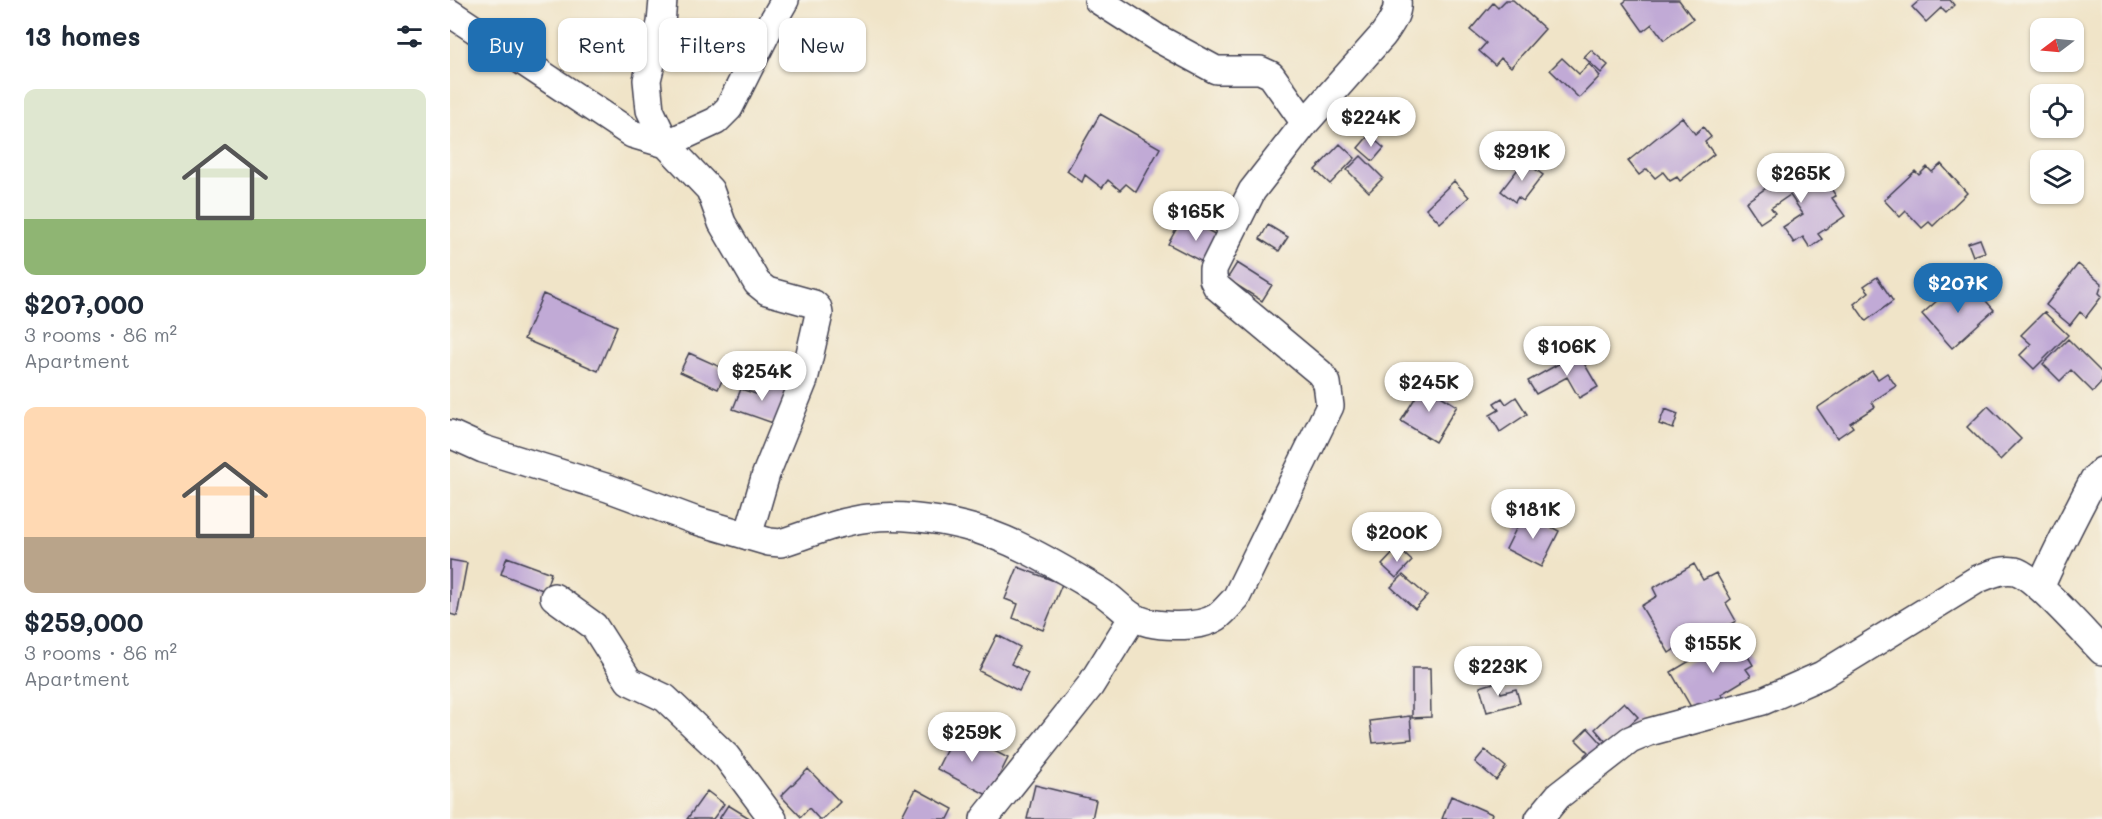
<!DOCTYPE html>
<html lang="en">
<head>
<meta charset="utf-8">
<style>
	:root { --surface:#fff; --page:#f2f2f3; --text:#1f2937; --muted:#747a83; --accent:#1f6fb2 }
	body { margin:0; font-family:Mali,sans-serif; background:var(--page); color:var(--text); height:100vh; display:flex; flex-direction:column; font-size:22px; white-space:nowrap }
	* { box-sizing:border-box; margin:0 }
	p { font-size:20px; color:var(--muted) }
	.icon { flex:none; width:33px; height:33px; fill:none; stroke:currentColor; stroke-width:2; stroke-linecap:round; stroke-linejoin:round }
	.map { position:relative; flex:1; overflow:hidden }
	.sheet { display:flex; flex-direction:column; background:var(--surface); width:450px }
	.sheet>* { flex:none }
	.hud { position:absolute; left:18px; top:18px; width:570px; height:54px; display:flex; gap:12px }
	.needle { width:39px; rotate:254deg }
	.tools { position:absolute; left:1580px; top:18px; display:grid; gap:12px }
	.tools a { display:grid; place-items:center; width:54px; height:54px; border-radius:12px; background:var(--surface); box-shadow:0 2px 4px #0004; font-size:30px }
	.price { position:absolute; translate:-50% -51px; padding:0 14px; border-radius:21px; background:#fff; color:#222; font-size:20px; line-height:39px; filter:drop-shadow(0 2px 3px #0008) }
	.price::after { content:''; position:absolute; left:50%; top:36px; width:18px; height:14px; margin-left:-9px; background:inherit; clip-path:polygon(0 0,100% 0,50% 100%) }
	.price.current { background:var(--accent); color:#fff }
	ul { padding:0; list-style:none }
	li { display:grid; align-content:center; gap:12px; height:318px; padding:0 24px }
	li span { display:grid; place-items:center; height:186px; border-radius:12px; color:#555 }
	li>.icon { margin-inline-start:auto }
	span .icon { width:108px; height:108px; fill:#fffc; stroke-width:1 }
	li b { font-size:26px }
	h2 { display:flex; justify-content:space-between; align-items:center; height:72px; padding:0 24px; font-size:26px }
	.tag { padding:0 21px; border-radius:12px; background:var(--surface); box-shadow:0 2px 4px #0004; font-size:21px; line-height:54px }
	.tag.current { background:var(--accent); color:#fff }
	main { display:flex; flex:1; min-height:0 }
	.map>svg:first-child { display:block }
	.building { fill:#c1aad6 }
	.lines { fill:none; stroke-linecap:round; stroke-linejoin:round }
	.minor-casing { stroke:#413f50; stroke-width:30 }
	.minor { stroke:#fff; stroke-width:27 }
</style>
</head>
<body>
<main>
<section class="sheet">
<h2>13 homes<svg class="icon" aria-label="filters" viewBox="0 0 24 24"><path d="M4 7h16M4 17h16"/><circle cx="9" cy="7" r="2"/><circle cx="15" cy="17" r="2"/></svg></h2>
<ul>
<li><span style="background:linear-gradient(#dfe7d0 70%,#8fb573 0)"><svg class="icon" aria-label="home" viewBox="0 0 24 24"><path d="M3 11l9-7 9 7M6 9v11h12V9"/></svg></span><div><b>$207,000</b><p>3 rooms · 86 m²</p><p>Apartment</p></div></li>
<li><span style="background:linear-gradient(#ffd9b3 70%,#b9a48a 0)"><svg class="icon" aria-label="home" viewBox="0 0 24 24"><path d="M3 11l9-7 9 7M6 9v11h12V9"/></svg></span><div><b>$259,000</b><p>3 rooms · 86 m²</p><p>Apartment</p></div></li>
</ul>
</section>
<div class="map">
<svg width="1652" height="819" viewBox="0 0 1652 819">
	<rect width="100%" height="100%" fill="#f7f3e8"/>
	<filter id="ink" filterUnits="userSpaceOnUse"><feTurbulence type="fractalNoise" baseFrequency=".0167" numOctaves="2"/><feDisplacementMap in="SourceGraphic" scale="12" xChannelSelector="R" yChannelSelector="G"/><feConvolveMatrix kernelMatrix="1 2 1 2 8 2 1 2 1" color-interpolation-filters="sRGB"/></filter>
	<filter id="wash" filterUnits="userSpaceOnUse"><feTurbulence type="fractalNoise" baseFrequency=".008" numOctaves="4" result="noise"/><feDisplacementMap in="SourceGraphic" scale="24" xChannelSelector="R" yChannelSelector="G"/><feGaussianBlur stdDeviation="1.35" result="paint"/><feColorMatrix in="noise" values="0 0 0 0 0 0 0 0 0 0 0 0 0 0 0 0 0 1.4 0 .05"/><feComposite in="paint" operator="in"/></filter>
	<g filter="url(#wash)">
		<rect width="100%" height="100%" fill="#f0e4c8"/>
		<g id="blocks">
			<path class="building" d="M1056,0h7l32,29 -34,38 -10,-9 -6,7 -16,-14 7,-8 -16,-13 23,-27 5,5z
				M1177,0h52l14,19 -29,21 -12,-16 -9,7 -20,-28z
				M1470,0h30l4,5 -8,8 -5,-5 -15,14 -14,-15z
				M1141,50l17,15 -7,8 -17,-16z
				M1112,58l17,16 10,-10 11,12 -21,22 -29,-28z
				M650,114l60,34 -24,44 -10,-8 -6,6 -12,-10 -6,8 -17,-13 -3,7 -15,-11z
				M1232,117l13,17 8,-7 8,10 -6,5 9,12 -34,27 -3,-4 -7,4 -7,-9 -8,6 -8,-9 -8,6 -11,-14z
				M919,135l15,13 -11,13 -15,-13z
				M890,144l15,14 -25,26 -15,-14z
				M911,156l22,22 -14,14 -22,-22z
				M1074,161l19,14 -20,26 -5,-4 -3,5 -14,-11z
				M1355,161l9,14 5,-4 17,25 -4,2 13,18 -27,18 4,5 -12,9 -7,-11 -9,6 -11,-16 20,-13 -13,-19 -19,13 4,5 -15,10 -14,-21z
				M1491,164l26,29 -34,33 -4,-4 -7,6 -16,-17 -6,6 -16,-17 31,-29 4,4 8,-8 5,5z
				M1004,181l15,16 -29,26 -14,-15z
				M733,217l41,22 -14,27 -42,-22z
				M818,225l20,12 -9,14 -19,-12z
				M1530,239l5,13 -12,4 -5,-13z
				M787,263l35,22 -10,16 -35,-22z
				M1628,264l24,20 -3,9 3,3 -16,21 -6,-5 -10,13 -24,-20z
				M1427,277l16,24 -27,20 -12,-17 15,-12 -5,-6z
				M1506,284l8,8 8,-7 22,25 -42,38 -30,-34z
				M93,294l74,32 -19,45 -74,-32z
				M1594,312l24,23 -34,34 -14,-14 11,-11 -10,-9z
				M1618,339l34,34v9l-9,10 -22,-22 -11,11 -17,-17z
				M239,353l38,17 -9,19 -38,-17z
				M1128,353l20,34 -19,11 -12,-21 -31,17 -8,-13z
				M1422,371l6,8 9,-6 9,13 -24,16 3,5 -25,16 3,4 -16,11 -20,-30z
				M310,380l27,9 -11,35 -43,-15 8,-20 15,5z
				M973,385l34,21 -22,36 -34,-21z
				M1066,397l11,17 -27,18 -10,-17 9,-5 -5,-7 8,-5 4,6z
				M1538,406l33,33 -21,21 -33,-33z
				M1215,409l13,5 -5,15 -14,-5z
				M1074,513l35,18 -18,36 -35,-18z
				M948,548l14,13 -16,17 -14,-13z
				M57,557l44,16 -6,18 -44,-17z
				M0,560l17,3 -10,53 -7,-2z
				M1244,564l9,16 13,-7 15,26 -5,4 10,18 -57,34 -4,-6 -6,4 -28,-47 16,-10 -4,-8z
				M568,567l44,17 -19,46 -30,-12 5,-14 -13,-5z
				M953,575l24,21 -12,13 -24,-22z
				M1285,634l18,31 -7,4 5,7 -30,18 2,4 -28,16 -24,-42z
				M547,635l23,12 -9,17 17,9 -9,18 -40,-20z
				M962,668h18l1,49 -19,1z
				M1047,682l4,11 15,-4 4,14 -33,9 -7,-25z
				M1174,702l14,15 -30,27 -13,-15z
				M960,716l2,23 -39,4 -3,-22z
				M1138,728l20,22 -16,15 -8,-9 4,-4 -12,-12z
				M506,731l52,27 -19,38 -52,-27z
				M1035,750l21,17 -10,13 -21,-18z
				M358,769l32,33 -17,17h-4l-10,-11 -8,9 -20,-21z
				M585,785l61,15 -4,19h-65z
				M466,789l37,20 -5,10h-40l-6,-3z
				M257,791l17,13 -11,15h-26z
				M1001,796l41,18 -2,5h-48z
				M278,805l23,14h-32z"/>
		</g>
	</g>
	<g filter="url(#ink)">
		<use href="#blocks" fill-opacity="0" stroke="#413f50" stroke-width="1.5"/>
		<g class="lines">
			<defs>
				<path id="minor" d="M213,0l-2,23 -14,57 3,30 16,34 44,46 12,33 35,60 10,8 47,13 4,4 1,6 -15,66 -38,94 -18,62
					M648,0l61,39 57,31h44l11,5 34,48
					M0,13l182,121 34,10 50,-23 13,-13 41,-82 15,-26
					M0,434l33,15 125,39 86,32 75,22 12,1c28,-9 58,-22 88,-25 28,-4 67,1 95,8 47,11 95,41 136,65 12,7 21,18 32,25 19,12 66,13 85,1 7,-5 13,-13 19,-19l94,-192 -3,-23 -7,-10 -103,-86 -4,-8v-10l39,-78 53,-68 78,-88c7,-10 16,-22 14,-35
					M1590,588c16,-37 35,-73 54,-109l8,-8
					M104,597l40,29 35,55 36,17 61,58 47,63
					M534,819l106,-133 43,-69
					M1089,819l19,-23 72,-56 19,-8 114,-31 59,-26 156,-96c13,-5 23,-10 37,-8 19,4 70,63 87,80"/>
			</defs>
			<use href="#minor" class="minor-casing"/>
			<use href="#minor" class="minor"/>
		</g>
	</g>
</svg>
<div class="tools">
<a><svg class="needle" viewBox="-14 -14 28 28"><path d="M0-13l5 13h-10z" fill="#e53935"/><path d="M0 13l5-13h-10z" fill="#747a83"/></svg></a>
<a><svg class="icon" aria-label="locate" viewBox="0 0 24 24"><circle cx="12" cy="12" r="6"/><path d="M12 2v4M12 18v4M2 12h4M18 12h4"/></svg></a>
<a><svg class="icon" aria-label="layers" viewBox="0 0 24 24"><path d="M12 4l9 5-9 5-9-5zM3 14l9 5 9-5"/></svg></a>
</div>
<b class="price" style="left:921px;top:148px">$224K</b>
<b class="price" style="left:1072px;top:182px">$291K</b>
<b class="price" style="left:1351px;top:204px">$265K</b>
<b class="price" style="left:746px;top:242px">$165K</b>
<b class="price current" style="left:1508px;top:314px">$207K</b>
<b class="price" style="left:1117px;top:377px">$106K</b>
<b class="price" style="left:312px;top:402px">$254K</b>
<b class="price" style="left:979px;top:413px">$245K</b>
<b class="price" style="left:1083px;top:540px">$181K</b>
<b class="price" style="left:947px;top:563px">$200K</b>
<b class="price" style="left:1263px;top:674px">$155K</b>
<b class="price" style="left:1048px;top:697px">$223K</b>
<b class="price" style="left:522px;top:763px">$259K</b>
<div class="hud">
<a class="tag current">Buy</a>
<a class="tag">Rent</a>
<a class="tag">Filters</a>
<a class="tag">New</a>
</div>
</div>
</main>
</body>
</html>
